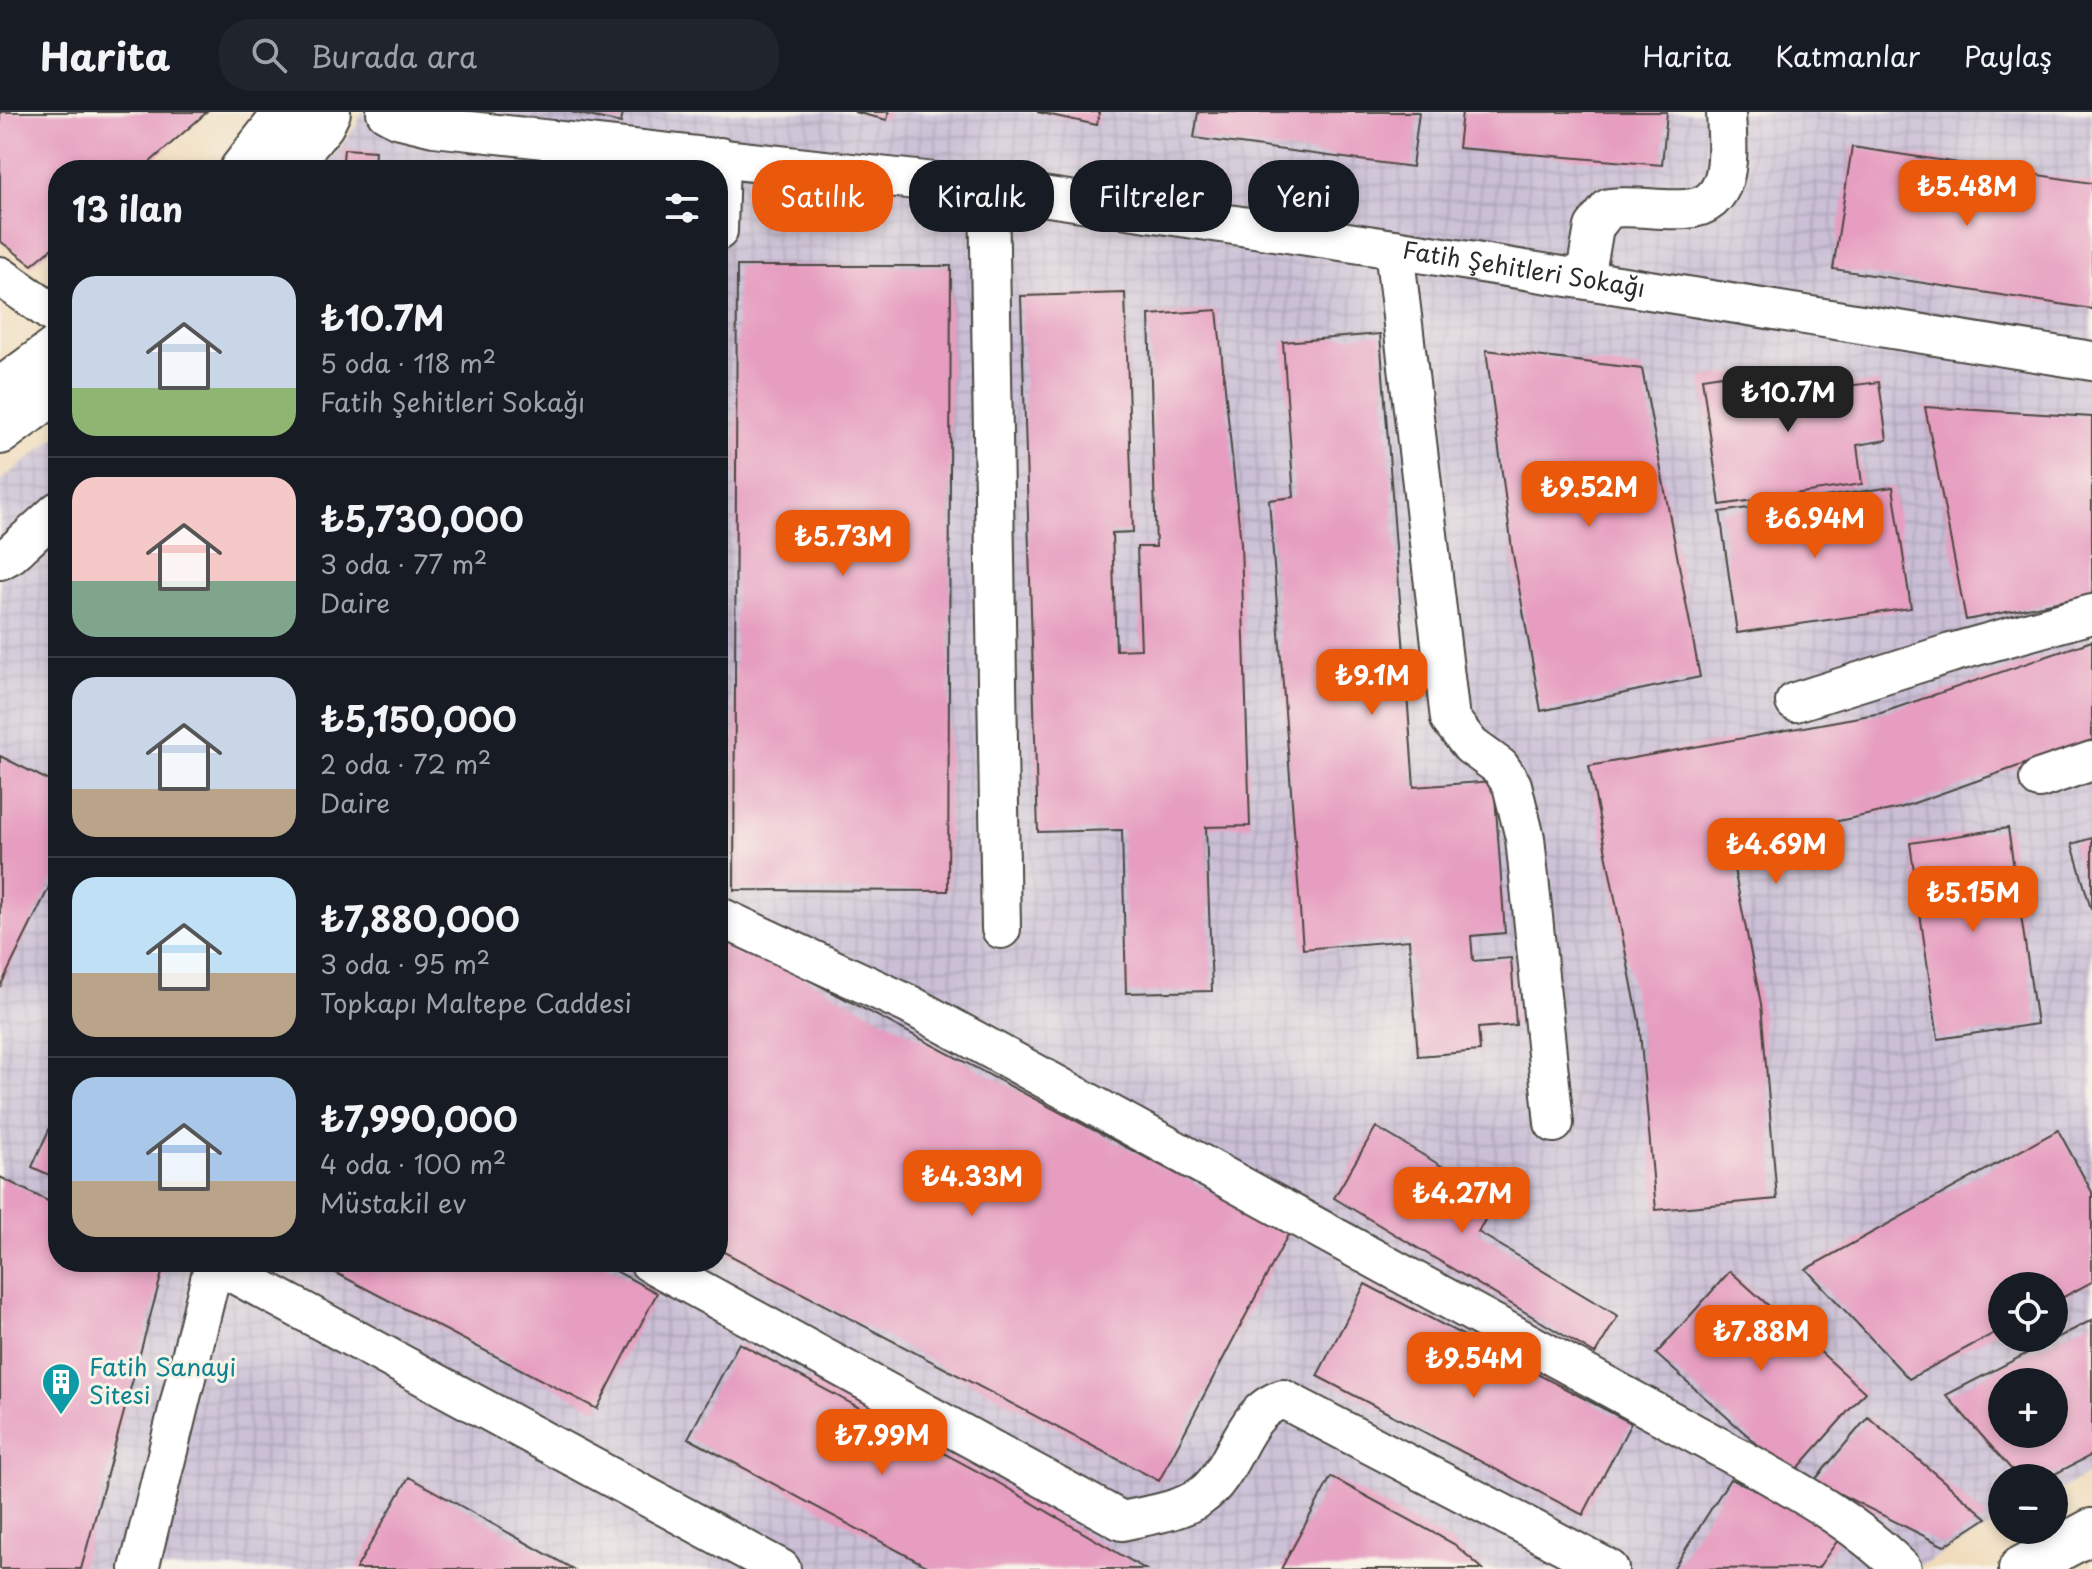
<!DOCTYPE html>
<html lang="tr">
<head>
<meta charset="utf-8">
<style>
	:root { --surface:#171b24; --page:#20242c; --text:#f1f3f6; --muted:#9ea1a6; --line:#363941; --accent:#ea580c }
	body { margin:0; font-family:"Playpen Sans",sans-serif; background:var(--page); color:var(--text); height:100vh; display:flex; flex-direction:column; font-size:30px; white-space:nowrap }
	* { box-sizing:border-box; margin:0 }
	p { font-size:26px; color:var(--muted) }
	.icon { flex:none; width:44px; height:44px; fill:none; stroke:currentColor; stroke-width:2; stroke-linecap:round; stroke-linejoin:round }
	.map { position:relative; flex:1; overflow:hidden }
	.panel { position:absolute; left:48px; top:48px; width:680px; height:1112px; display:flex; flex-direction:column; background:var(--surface); border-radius:32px; box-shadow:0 4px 12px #0003 }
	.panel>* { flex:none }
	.top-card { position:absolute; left:752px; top:48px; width:760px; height:72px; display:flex; gap:16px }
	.controls { position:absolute; left:1988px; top:1160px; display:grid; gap:16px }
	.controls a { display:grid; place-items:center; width:80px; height:80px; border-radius:50%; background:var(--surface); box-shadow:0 4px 12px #0003; font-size:40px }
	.price { position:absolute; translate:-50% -68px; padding:0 18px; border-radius:16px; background:var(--accent); color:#fff; font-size:26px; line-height:52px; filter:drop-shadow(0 2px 4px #0008) }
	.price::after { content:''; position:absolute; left:50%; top:48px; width:24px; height:18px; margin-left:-12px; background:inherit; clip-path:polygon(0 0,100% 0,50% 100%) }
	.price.current { background:#222; color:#fff }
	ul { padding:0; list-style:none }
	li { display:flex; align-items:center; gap:24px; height:200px; padding:0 24px }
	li+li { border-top:2px solid var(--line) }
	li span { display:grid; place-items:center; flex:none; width:224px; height:160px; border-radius:24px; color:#555 }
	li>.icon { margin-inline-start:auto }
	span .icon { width:96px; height:96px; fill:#fffc; stroke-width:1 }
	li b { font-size:34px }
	h2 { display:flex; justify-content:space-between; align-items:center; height:96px; padding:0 24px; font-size:34px }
	.pill { padding:0 28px; border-radius:32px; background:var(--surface); box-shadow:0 4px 12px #0003; font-size:28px; line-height:72px }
	.pill.current { background:var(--accent); color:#fff }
	header { display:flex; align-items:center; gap:48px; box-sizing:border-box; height:112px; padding:0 40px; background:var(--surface); border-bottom:2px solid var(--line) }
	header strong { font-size:38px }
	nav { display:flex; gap:44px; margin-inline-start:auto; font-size:28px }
	.search { width:560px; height:72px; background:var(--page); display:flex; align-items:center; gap:20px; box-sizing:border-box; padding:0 28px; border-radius:32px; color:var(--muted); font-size:30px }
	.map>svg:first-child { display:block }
	.industrial { fill:url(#industrial-grid); fill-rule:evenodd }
	.building { fill:#e69dc0; fill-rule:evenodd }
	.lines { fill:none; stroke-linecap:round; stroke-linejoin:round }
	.minor-casing { stroke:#494641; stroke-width:42 }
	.major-casing { stroke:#494641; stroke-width:48 }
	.minor { stroke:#fff; stroke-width:38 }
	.major { stroke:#fff; stroke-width:44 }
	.labels { text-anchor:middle; stroke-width:6; stroke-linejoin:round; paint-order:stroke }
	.street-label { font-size:24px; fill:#2b2b2b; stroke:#f7f3e8 }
	.culture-label { font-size:24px; fill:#0d838f; stroke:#f7f3e8; text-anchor:start }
</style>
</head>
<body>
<header>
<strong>Harita</strong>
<div class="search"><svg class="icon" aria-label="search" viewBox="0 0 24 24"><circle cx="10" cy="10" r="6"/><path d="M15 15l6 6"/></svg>Burada ara</div>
<nav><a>Harita</a><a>Katmanlar</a><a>Paylaş</a></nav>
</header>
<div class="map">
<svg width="2092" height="1457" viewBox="0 0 2092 1457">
	<defs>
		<pattern id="industrial-grid" width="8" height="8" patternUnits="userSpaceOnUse" patternTransform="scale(2)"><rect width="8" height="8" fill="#cabfd6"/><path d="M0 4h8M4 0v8" fill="none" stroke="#aea4b8"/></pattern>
	</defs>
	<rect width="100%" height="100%" fill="#f7f3e8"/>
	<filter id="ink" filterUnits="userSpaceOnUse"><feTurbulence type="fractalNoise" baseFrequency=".0125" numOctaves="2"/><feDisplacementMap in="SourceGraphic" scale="16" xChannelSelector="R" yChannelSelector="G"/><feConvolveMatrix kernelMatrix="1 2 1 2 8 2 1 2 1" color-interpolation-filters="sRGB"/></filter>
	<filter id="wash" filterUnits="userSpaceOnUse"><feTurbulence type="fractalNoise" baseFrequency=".006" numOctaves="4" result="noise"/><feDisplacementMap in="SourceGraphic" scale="32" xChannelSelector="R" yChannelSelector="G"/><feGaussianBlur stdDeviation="1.8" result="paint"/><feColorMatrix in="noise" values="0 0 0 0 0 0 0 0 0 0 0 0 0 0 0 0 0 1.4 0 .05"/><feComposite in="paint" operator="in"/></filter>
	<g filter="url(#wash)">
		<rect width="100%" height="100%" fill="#f0dcbb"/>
		<path class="industrial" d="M362,0h1730v1360l-38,21v-15h-52v43l-88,48h-1914v-1088l58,-45v826h660v-1092h-395l33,-44zM2002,1174h52v52h-52zM2002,1270h52v52h-52z"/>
		<g id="blocks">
			<path class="building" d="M0,0h207l-66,58h-83v73l-26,22 -32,-24z
				M571,0h52l-2,11z
				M854,0h35l-2,8z
				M1037,0h62l-2,13z
				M1198,0h221l-7,55 -218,-29z
				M1462,0h205l-5,53 -204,-17z
				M1852,35l240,36v126l-259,-40z
				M344,37l31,2 -1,19h-32z
				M737,154h214l-3,625 -214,-1z
				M1125,181l8,239 -21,1 4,117 25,-1 -4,-102h19l-7,-232 68,-5 24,234 9,282 -44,1 6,164 -86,2 -4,-163 -84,2 -17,-536z
				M1380,222l34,453 80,-6 11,152 -34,3 2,25 38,-3 5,67 -38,3 2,23 -62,5 -9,-116 -106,9 -34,-449 25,-3 -11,-155z
				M1486,238l156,19 58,308 -159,34 -29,-162z
				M1762,257l3,15 72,-10 2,13 40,-5 8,58 -30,5 5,39 -142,21 -18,-127z
				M1925,295l167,10v178l-126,25z
				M1893,375l18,121 -174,25 -17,-121z
				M2092,529v99l-192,68 -171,36 32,160 16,195 -121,11 -17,-189 -50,-255 292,-53z
				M0,644l58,29v84l-58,118z
				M2008,716l29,196 -99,15 -28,-196z
				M2092,726v71h-1l-19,-65z
				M718,820l571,301 -130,248 -441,-232z
				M58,998v69l-26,-12z
				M1376,1015l121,72 -19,33 140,84 -23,38 -261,-156z
				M2058,1018l34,62v90l-38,20v-16h-52v43l-93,50 -103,-110z
				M0,1065l58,29v56h107l-84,307h-81z
				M315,1150h284l58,31 -60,116z
				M1730,1159l135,121 -73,83 -136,-121z
				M1365,1172l266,139 -48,92 -266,-139z
				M2092,1208v135l-45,23h-28l-73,-83zM2002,1270h52v52h-52z
				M739,1231l253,136 153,90h-213l-244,-131z
				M1868,1305l119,101 -43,28 -130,-65z
				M409,1365l164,92h-217z
				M1331,1365l123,67 29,25h-202z
				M1730,1367l54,21 54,40 -20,28 -145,1z"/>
		</g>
	</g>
	<g filter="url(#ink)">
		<use href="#blocks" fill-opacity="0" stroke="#494641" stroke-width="2"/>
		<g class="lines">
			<defs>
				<g id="minor">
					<path id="s1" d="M386,0l11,6 37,9 555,61 405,61 698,112"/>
					<path d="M989,76l12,741"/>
					<path d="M718,119l2,-74"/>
					<path d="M1394,137l56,470 21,27 29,21 12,18 13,53 29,285"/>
					<path d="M0,164l58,41"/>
					<path d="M1585,167l9,-52 15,-19c26,-3 51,3 76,1 52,-3 42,-62 41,-97"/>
					<path d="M0,448l11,-6 47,-43"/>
					<path d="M1795,590l156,-49 141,-39"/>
					<path d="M2039,667l53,-18"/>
					<path d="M718,804l192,89 840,459c56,32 106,59 152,105"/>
					<path d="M649,1150l473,259c26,-6 56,-9 78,-24 37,-25 39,-85 83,-98l326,170"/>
					<path d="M139,1457l75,-306 567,306"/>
				</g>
				<path id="major" d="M242,58l45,-58
					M284,58l38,-46 6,-12
					M0,279l58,-43
					M0,320l58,-43
					M2021,1457l71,-38"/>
			</defs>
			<use href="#minor" class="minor-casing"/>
			<use href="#major" class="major-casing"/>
			<use href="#minor" class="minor"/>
			<use href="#major" class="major"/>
		</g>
	</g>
	<defs>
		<symbol id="building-pin" viewBox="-11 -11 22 30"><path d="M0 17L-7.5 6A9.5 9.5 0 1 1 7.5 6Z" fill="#0f9aa8" stroke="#f7f3e8"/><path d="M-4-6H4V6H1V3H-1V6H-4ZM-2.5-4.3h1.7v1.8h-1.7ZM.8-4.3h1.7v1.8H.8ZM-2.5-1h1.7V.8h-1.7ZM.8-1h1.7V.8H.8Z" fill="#fff"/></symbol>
	</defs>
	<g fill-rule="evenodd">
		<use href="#building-pin" x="39" y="1248" width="44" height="60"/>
	</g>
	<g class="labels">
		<g class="street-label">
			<text dy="8" stroke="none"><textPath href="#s1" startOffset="1150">Fatih Şehitleri Sokağı</textPath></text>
		</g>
		<g class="culture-label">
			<text x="89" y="1264">Fatih Sanayi<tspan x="89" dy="28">Sitesi</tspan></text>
		</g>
	</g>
</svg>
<div class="controls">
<a><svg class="icon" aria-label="locate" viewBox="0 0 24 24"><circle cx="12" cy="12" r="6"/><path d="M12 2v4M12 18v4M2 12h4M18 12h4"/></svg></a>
<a>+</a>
<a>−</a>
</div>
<b class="price" style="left:1967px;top:116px">₺5.48M</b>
<b class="price current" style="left:1788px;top:322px">₺10.7M</b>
<b class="price" style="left:1589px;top:417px">₺9.52M</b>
<b class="price" style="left:1815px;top:448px">₺6.94M</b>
<b class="price" style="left:843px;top:466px">₺5.73M</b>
<b class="price" style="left:1372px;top:605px">₺9.1M</b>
<b class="price" style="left:1776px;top:774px">₺4.69M</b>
<b class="price" style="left:1973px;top:822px">₺5.15M</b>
<b class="price" style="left:972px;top:1106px">₺4.33M</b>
<b class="price" style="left:1462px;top:1123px">₺4.27M</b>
<b class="price" style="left:1761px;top:1261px">₺7.88M</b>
<b class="price" style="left:1474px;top:1288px">₺9.54M</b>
<b class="price" style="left:882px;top:1365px">₺7.99M</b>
<div class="top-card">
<a class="pill current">Satılık</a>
<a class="pill">Kiralık</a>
<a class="pill">Filtreler</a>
<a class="pill">Yeni</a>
</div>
<section class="panel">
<h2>13 ilan<svg class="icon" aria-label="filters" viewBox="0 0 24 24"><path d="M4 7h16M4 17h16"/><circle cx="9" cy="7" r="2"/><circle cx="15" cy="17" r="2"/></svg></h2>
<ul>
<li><span style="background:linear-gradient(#c9d6e8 70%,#8fb573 0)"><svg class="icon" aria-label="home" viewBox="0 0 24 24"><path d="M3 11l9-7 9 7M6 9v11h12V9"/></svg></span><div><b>₺10.7M</b><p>5 oda · 118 m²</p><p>Fatih Şehitleri Sokağı</p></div></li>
<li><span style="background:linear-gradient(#f6c9c9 65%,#7fa58c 0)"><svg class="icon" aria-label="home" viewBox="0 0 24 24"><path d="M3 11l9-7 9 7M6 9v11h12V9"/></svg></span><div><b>₺5,730,000</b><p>3 oda · 77 m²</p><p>Daire</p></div></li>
<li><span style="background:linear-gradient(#c9d6e8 70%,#b9a48a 0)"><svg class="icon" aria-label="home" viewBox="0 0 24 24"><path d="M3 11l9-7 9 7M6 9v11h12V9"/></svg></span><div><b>₺5,150,000</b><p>2 oda · 72 m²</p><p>Daire</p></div></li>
<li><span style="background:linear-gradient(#bfe0f5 60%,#b9a48a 0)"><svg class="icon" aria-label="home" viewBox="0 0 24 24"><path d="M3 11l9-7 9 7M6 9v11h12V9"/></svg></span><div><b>₺7,880,000</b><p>3 oda · 95 m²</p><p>Topkapı Maltepe Caddesi</p></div></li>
<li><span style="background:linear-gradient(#a9c7e8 65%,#b9a48a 0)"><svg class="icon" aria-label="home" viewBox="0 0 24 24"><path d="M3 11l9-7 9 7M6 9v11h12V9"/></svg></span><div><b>₺7,990,000</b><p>4 oda · 100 m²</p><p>Müstakil ev</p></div></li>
</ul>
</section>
</div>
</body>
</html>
